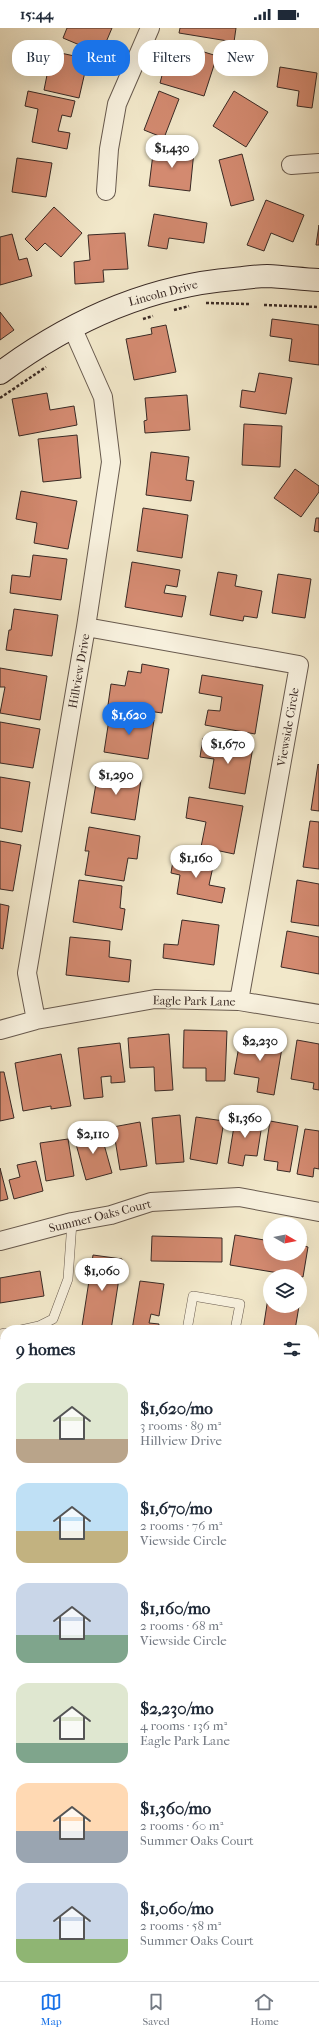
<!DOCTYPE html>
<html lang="en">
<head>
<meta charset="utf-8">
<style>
	:root { --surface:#fff; --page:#f2f2f3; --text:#1f2937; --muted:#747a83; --line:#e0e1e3; --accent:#1a73e8 }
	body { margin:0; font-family:"IM FELL French Canon",serif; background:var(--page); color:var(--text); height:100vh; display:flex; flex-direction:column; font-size:15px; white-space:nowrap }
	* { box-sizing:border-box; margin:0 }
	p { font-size:13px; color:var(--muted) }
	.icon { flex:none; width:22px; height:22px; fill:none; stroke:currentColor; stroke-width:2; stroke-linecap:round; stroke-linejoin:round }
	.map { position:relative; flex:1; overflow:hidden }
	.drawer { position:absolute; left:0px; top:1297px; width:319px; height:656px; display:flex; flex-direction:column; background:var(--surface); border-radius:16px 16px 0 0; box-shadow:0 4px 16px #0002 }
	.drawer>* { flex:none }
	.banner { position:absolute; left:12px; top:12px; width:295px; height:36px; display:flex; gap:8px }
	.needle { width:26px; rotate:99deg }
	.controls { position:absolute; left:263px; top:1189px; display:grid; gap:8px }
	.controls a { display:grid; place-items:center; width:44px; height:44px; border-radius:50%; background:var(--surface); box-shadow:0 4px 16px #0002; font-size:20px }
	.price { position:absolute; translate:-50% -34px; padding:0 9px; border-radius:14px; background:#fff; color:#222; font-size:13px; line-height:26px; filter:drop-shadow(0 1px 2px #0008) }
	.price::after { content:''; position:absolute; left:50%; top:24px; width:12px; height:9px; margin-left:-6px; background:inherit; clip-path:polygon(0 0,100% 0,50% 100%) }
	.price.active { background:var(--accent); color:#fff }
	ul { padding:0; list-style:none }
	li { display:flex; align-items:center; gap:12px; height:100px; padding:0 16px }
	li span { display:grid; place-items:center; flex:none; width:112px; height:80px; border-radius:12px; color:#555 }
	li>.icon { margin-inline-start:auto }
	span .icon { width:48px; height:48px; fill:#fffc; stroke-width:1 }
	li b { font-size:17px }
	h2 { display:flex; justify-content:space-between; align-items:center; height:48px; padding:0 16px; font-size:17px }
	.tag { padding:0 14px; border-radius:16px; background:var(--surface); box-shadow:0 4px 16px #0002; font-size:14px; line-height:36px }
	.tag.active { background:var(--accent); color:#fff }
	.status { display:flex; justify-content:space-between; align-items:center; height:28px; padding:0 20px; background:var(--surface); direction:ltr }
	.status svg { height:11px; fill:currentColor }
	.dock { display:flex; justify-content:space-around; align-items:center; height:56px; border-top:1px solid var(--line); background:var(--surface); font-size:11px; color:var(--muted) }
	.dock a { display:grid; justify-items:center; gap:2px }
	.dock .active { color:var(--accent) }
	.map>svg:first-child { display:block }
	.green { fill:#bbc596; stroke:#7a785e }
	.building { fill:#d38a70; stroke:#3a2a25 }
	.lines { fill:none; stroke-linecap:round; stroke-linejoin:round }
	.lane-casing { stroke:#685a4e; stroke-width:10 }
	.street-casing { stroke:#685a4e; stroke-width:20 }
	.secondary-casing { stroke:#3a2a25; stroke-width:24 }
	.path { stroke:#3a2a25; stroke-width:2.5; stroke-dasharray:3 2; stroke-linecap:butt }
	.lane { stroke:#f7f0dd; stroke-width:9 }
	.street { stroke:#f7f0dd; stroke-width:18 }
	.secondary { stroke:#f7f0dd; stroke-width:22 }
	.labels { text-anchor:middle; stroke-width:3; stroke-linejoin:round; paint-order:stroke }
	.street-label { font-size:12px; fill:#3a2a25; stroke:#f7f0dd }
</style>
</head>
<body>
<div class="status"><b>15:44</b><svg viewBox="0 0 49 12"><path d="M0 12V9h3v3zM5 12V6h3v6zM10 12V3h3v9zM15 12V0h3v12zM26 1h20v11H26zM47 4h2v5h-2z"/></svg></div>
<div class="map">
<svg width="319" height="1953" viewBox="0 0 319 1953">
	<rect width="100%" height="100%" fill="#f2e8ca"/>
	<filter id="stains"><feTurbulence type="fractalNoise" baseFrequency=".005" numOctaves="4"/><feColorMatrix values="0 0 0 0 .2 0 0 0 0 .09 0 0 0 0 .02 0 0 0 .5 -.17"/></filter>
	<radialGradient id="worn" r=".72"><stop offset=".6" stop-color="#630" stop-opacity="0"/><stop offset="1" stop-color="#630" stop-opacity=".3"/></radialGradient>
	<path class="green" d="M319,1531v422h-73l1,-5h67v-388z"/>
	<path class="building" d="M67,0h45l-11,26 -38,-16z
		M180,0h56l-2,14 -55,-9z
		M188,19l29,9 -13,40 -44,-13 5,-19 16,5z
		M38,20l50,11 -9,39 -35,-8 4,-20 -14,-3z
		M280,39l37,6 -5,35 -15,-2 2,-15 -22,-4z
		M28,63l47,10 -4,16 -9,-2 -4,16 12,2 -3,16 -35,-7 6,-33 -13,-3z
		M159,63l20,8 -15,39 -20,-8z
		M234,63l34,21 -22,35 -33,-21z
		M154,118l40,5 -4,40 -41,-5z
		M242,126l12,46 -23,6 -12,-46z
		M17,130l35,5 -6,34 -34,-5z
		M266,172l38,15 -11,27 -22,-9 -7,18 -17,-6z
		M54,179l28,26 -21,24 -16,-14 -8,8 -12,-12z
		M154,186l53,9 -3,20 -35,-5 -2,11 -19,-3z
		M319,197v20h-3z
		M125,205l3,36 -25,1 1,12 -29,2 -1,-22 16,-2 -2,-25z
		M12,206l7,26 8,-2 5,18 -32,9v-48z
		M0,284l14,18 -14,10z
		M272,291l47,6v40l-30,-4 3,-22 -22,-3z
		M166,297l10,47 -42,8 -8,-41 26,-5 -1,-6z
		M259,345l33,5 -6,36 -46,-7 2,-17 13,2z
		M47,365l3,17 24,-4 3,19 -58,11 -7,-37z
		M187,367l3,35 -45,3 -1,-12 3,-1 -2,-22z
		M244,396l38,2 -2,41 -38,-2z
		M77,407l4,43 -38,4 -5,-43z
		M151,424l38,5 -3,23 8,1 -3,20 -45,-6z
		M295,441l24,17v6l-18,25 -27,-19z
		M21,463l56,10 -9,48 -34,-6 3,-20 -21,-4z
		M143,480l45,7 -6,43 -45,-7z
		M316,490h3v14l-5,-1z
		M33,527l34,4 -6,41 -51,-7 2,-18 18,2z
		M132,534l48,8 -3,17 -11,-2 -2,8 22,3 -4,21 -57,-10z
		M218,544l19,3 -2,11 27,5 -5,27 -13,-2 -1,5 -33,-6z
		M278,546l33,5 -6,39 -33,-5z
		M14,581l44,6 -6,41 -46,-6 3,-20h2z
		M142,636l27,5 -7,44 -54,-8 3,-21 14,2 3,-15 13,2z
		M0,640l47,8 -7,44 -40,-7 5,-26h-5z
		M202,647l61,10 -8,49 -50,-9 3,-15 12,1 2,-14 -23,-4z
		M110,685l44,7 -6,39 -44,-7z
		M0,694l40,7 -7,39 -33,-5z
		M203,710l50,9 -8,47 -36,-6 5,-29 -14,-2z
		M318,736l1,1v46l-8,-1z
		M98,744l43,8 -6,40 -44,-7z
		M0,749l30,5 -8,50 -22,-4z
		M189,769l54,9 -9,48 -33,-7 5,-25 -20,-4z
		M310,793l9,1v47l-16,-2z
		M89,799l51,9 -3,23 -9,-1 -4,23 -39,-6 4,-24h-4z
		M0,813l21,4 -8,46 -13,-2z
		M174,827l40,7 -5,23 16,3 -3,15 -45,-9 3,-19 -9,-2z
		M79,852l43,6 -2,22 5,1 -3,21 -49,-8z
		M297,852l22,4v42l-28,-4z
		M0,876l9,2 -6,43 -3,-1z
		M182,892l37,5 -5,40 -51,-7 1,-14 14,1z
		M287,903l32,6v37l-38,-7z
		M70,909l40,4 -1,16 22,3 -2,22 -63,-7z
		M184,1002l43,1 -2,50h-19v-13h-23z
		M169,1006l4,56 -18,1 -1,-24 -24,1 -2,-30z
		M241,1007l42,7 -9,53 -17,-3 2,-14 -25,-4z
		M297,1012l22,4v46l-6,-1 1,-6 -23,-4z
		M120,1015l5,39 -14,1v-7l-10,1 2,20 -19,2 -6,-51z
		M61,1026l10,52 -20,3v-3l-28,5 -8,-48z
		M0,1044h4l10,46 -14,3z
		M236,1086l27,4 -6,38 -12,-1 -2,11 -15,-3z
		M180,1087l4,47 -28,2 -4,-46z
		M196,1089l28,4 -7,43 -27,-5z
		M270,1093l28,5 -8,46 -13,-2 1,-8 -14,-2z
		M140,1094l7,44 -27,4 -7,-43z
		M305,1101l14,2v38l-5,-1 -1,9 -16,-3z
		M100,1102l12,43 -26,7 -12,-43z
		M68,1111l6,37 -28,5 -6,-38z
		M36,1133l7,30 -29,8 -5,-19 11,-3 -3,-12z
		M0,1140l8,31 -8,2z
		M235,1207l35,6v13h30v-9l8,2 -5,30 -73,-12z
		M152,1208l70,2v24l-71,-1z
		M93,1227l29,4 -11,71 -29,-4z
		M40,1243l4,25 -44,7v-25z
		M140,1253l24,3 -5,32 -8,-2 -2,9 10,1 -1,6h-26z
		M270,1257v21h29l-4,24h-32z
		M0,1329l5,1v37l-5,28z
		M0,1551l5,1v69h-5z
		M3,1636l2,1v45l-5,-1v-29z
		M0,1752l5,1v38l-5,-1z
		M0,1929l5,1v18h15l-1,5h-19z
		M130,1948h45l-1,5h-45z"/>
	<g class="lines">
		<defs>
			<path id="lane" d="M21,1302l18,-4 14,-7 15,-40 4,-57
				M187,1302l6,-34 47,8 -5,26
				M0,1306l5,-1
				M314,1376l5,1
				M0,1435l5,1
				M0,1518l5,1
				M0,1718l5,2
				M0,1816l5,1
				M0,1857l5,1"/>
			<path id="street" d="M291,137l28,-2
				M106,163l3,-42 8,-45 33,-76
				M86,599l213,38 -60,336
				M36,992l-9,-47 59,-346 25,-165 -8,-65 -31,-70
				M0,1002l36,-10 119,-21 84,2 80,13
				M0,1213l72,-19 39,-7 40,-13 88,-5 80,15"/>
			<path id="secondary" d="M0,345c69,-51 148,-87 234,-94 11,-1 22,-3 33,-3 18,1 35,3 52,4
				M314,1455l5,-32
				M217,1953l1,-5"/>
		</defs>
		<use href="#lane" class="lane-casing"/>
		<use href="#street" class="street-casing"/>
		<use href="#secondary" class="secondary-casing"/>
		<path class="path" d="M206,275l43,1
			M264,277l55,2
			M174,282l15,-4
			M143,291l10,-3
			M0,370l46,-31
			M319,1608v19
			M314,1715l5,-13
			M271,1953v-5"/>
		<use href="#lane" class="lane"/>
		<use href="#street" class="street"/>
		<use href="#secondary" class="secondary"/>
	</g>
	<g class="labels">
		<g class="street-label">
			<text transform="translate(163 265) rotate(-15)" y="4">Lincoln Drive</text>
			<text transform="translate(79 643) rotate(-80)" y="4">Hillview Drive</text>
			<text transform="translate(288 699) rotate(-80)" y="4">Viewside Circle</text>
			<text transform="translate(194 973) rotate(1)" y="4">Eagle Park Lane</text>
			<text transform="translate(100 1188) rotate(-14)" y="4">Summer Oaks Court</text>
		</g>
	</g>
	<rect width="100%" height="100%" filter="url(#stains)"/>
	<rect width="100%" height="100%" fill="url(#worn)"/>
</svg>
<div class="controls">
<a><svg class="needle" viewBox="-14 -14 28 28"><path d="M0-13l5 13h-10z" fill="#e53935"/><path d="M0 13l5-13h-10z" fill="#747a83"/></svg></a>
<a><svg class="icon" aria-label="layers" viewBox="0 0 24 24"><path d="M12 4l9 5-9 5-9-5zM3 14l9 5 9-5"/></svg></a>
</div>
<b class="price" style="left:172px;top:141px">$1,430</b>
<b class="price active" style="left:129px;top:708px">$1,620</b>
<b class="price" style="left:228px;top:737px">$1,670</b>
<b class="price" style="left:116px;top:768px">$1,290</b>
<b class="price" style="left:196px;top:851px">$1,160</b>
<b class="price" style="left:260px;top:1034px">$2,230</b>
<b class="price" style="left:245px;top:1111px">$1,360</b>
<b class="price" style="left:93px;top:1127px">$2,110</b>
<b class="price" style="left:102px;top:1264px">$1,060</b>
<div class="banner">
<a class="tag">Buy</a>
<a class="tag active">Rent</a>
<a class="tag">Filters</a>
<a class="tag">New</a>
</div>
<section class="drawer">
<h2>9 homes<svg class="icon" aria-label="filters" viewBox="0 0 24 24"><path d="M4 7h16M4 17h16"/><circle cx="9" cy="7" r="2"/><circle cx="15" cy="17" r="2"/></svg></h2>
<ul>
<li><span style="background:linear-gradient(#dfe7d0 70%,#b9a48a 0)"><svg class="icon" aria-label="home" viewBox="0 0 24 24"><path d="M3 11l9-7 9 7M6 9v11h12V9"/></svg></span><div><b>$1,620/mo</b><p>3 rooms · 89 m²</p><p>Hillview Drive</p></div></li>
<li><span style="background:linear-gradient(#bfe0f5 60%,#c2b280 0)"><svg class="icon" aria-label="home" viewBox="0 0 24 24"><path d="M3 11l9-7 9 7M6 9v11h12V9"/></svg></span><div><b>$1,670/mo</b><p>2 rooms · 76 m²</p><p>Viewside Circle</p></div></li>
<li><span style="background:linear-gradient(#c9d6e8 65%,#7fa58c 0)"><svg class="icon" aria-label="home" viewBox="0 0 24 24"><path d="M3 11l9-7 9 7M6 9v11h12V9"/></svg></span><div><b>$1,160/mo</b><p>2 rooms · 68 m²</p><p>Viewside Circle</p></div></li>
<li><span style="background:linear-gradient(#dfe7d0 75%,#7fa58c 0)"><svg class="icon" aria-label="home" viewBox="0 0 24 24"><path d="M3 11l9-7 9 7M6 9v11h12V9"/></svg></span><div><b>$2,230/mo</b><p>4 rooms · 136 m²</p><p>Eagle Park Lane</p></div></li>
<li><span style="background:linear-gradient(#ffd9b3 60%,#9aa5b1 0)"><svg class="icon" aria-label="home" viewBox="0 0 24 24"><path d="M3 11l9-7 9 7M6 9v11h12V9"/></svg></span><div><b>$1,360/mo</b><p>2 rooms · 60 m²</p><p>Summer Oaks Court</p></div></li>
<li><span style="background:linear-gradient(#c9d6e8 70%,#8fb573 0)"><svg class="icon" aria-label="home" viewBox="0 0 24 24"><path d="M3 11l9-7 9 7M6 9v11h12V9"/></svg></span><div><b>$1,060/mo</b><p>2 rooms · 58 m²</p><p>Summer Oaks Court</p></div></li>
</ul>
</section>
</div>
<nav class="dock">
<a class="active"><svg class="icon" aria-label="map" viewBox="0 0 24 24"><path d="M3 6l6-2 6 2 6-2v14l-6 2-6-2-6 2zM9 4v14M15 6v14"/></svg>Map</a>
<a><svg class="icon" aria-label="saved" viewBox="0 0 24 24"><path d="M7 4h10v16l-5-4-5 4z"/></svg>Saved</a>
<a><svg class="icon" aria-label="home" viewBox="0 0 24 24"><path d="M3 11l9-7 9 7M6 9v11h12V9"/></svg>Home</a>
</nav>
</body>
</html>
